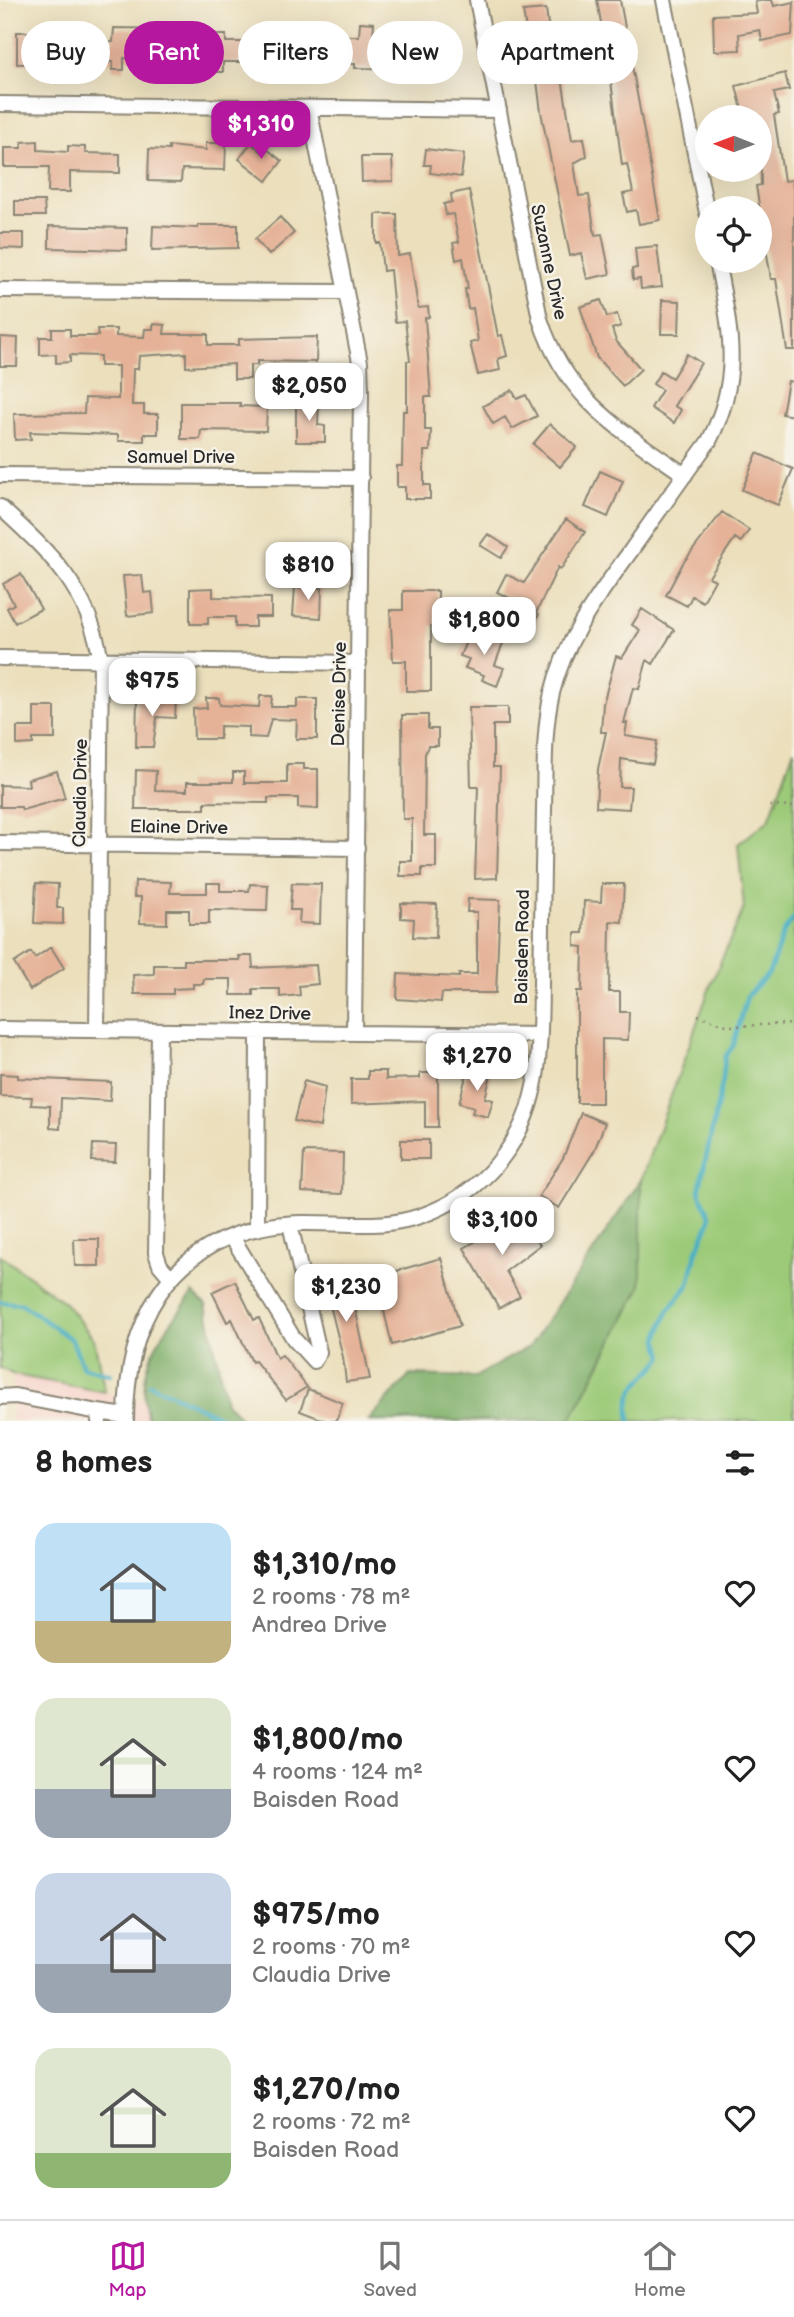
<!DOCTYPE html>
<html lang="en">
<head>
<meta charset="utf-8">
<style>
	:root { --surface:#fff; --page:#f6f6f6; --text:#222; --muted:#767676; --line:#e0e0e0; --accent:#b5179e }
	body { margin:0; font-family:"Balsamiq Sans",sans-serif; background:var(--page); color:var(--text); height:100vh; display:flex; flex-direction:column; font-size:26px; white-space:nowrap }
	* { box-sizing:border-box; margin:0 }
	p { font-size:23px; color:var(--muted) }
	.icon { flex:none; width:38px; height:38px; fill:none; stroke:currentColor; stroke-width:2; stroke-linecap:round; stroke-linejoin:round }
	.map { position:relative; height:1421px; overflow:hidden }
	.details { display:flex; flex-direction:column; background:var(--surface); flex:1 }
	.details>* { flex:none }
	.top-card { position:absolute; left:21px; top:21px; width:752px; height:63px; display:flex; gap:14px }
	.needle { width:46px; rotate:271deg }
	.buttons { position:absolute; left:695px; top:105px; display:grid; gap:14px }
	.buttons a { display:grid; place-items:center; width:77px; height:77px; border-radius:50%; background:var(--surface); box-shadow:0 7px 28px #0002; font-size:35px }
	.price { position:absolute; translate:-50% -60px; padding:0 16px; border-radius:14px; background:#fff; color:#222; font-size:23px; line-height:46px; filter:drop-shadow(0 2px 4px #0008) }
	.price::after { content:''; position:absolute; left:50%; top:42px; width:21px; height:16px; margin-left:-10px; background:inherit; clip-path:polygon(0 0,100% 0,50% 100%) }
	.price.selected { background:var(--accent); color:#fff }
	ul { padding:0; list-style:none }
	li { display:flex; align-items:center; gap:21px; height:175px; padding:0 35px }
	li span { display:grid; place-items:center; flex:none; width:196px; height:140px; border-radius:21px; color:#555 }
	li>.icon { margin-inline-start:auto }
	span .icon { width:84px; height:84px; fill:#fffc; stroke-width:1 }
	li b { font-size:30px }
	h2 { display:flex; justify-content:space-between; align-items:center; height:84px; padding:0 35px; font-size:30px }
	.chip { padding:0 24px; border-radius:32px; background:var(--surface); box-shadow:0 7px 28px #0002; font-size:24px; line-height:63px }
	.chip.selected { background:var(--accent); color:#fff }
	.menu { display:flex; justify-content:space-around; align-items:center; height:98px; border-top:2px solid var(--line); background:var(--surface); font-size:19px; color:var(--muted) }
	.menu a { display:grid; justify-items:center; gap:4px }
	.menu .selected { color:var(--accent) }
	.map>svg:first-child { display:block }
	.built { fill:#f7d1c8 }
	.green { fill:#9cca78; stroke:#647a52; stroke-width:2 }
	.forest { fill:#7dae68; stroke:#546c4a; stroke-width:2 }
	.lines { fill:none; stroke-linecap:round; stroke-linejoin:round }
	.stream { stroke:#46afc5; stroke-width:4.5 }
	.building { fill:#e5b297 }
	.minor-casing { stroke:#8b8574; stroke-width:18 }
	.path { stroke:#8b8574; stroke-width:2.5; stroke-dasharray:2 5; stroke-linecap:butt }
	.minor { stroke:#fff; stroke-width:14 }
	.labels { text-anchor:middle; stroke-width:5; stroke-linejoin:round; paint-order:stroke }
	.street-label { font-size:18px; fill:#2b2b2b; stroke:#f7f3e8 }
</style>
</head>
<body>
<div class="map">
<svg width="794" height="1421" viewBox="0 0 794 1421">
	<rect width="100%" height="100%" fill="#f7f3e8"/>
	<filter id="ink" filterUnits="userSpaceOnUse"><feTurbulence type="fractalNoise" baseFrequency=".0143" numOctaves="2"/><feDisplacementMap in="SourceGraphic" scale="14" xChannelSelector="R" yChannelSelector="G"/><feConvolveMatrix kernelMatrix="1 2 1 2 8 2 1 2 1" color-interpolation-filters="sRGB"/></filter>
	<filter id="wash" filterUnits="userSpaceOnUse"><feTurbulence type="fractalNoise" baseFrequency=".00686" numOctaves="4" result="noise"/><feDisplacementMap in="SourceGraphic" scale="28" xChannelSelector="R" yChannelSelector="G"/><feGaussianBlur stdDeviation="1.57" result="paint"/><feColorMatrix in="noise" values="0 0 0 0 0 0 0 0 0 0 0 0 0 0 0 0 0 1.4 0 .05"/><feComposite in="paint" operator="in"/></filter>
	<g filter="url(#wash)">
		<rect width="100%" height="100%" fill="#ebdfbc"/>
		<path class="built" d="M14,1375l129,25 5,21h-137z"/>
		<path class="green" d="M794,749v672h-224l71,-135v-106l70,-196 33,-76 -6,-64 31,-24z
			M0,1255l65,48 29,36 11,53 -91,-17 -14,-7z"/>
		<path class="forest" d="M641,1180v106l-71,135h-202l42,-46 65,2 55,-31z
			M193,1293l13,12 20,97 17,19h-95c-14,-58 13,-84 45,-128z"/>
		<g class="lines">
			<path class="stream" d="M0,1302l22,2 50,36 11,27 27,7
				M150,1384l79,37
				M630,1421c-7,-39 18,-40 33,-65l-5,-18 10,-27 21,-27 7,-31 13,-30 1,-7 -11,-25 24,-112 2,-22 8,-11 14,-50 22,-23 15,-42 10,-13"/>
		</g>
		<g id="blocks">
			<path class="building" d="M597,0h23l40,220 -21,4 -3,-14 -9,2 -4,-18 10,-2 -6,-28 -5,1 -13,-99 -9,2 -3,-15 9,-2z
				M765,0h7l2,6 20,-4 -2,33 -30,6 -2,-11 -21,4 1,16 -26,1 -1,-36 44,-2 -2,-11z
				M546,9l7,54h3l2,15h4l10,62 12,-2 3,18 -13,7 5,33 10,-1 6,40 7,-1 8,40 -23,5 -6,-26 -11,3 -29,-144 -8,-62 -9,1 -2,-13 5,-1 -4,-26z
				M360,22l14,1 -2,24h39v-6h36v20h-17v8l-75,-1v-4h-39v8l-19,1 -41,-1v-10h-33v10h-13v-7l-52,-1v-5l-34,-1v12h-12l1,-8 -96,2v-32h11v11l85,-1 1,-14 65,1v15l31,1v-10h16v7h21v9h59v-5l8,-1v-9h45z
				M785,73l4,17 -15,3 5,21 -5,1 10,66 8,-1 2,15v155h-7l-11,-71h-5l-15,-93 5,-1 -1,-68h-16l-8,-31z
				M38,141v9l30,2v-6l17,1v6l35,1v19l-50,-1v20h-22l1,-25h-45v-19h18v-6z
				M206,143h20l-1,27 -43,-1 -1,13 -33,-1 1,-32 20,1v-4l37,4z
				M251,143l13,11 3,-5 15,12 -15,20 -28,-22z
				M426,149l38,5 -3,23 -31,-4 1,-8h-7z
				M361,157h31l1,24 -31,1z
				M469,190l29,146 4,-1 5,21 -9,3 2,11 -22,5 -8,-32 8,-2 -5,-33 -5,1 -3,-20h3l-5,-31 -7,2 -3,-17 6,-1 -6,-28 -7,1 -2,-11 8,-2 -1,-8z
				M15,201h29l1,15h-30z
				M376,214h21l1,42 12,-2 8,54 10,-1 1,10 -4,1 6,79h-6v33h6l-1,21h-6v34h6v14h-25v-12h-8v-21h5l1,-55h4v-50h3l-5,-40 -10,1 -5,-52 -7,1 -3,-28h-4z
				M280,217l14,16 -25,22 -14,-16z
				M198,225h40v23l-86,2 1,-24 45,2z
				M49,226l78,2v22l-78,-2z
				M0,233h24v16l-24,-1z
				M657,246l5,41 -21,2 -1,-10 -7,1 -1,-11 5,-1 -2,-20z
				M601,300l6,17 10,-3 4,12 -9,3 4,12 25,28 -18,17 -26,-28 -17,-51z
				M662,300l18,1 -1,33h-18z
				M153,324l12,1 -1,9h44v11h31v-6l78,-2 -1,25 -59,-1v4h-7v14h-16v-15l-48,3v-14l-47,3 -1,13h-5l-1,36h12v9h14v20h-14v7h-26v-6l-88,-3 1,7 -16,1 -1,-26 70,-1 1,-15 33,1v-33h-18v-10l-30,-1v7l-14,1v-9l-16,1v-18h12v-8h18v7h28l-1,-7h19v7l28,1 1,-8h8z
				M0,337l18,1 -1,28h-17z
				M687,354l14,9 -27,43 7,4 -7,13 -23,-15 11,-18 -9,-6 8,-13 11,7z
				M788,381l6,1v34l-12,-2z
				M512,390l5,9 9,-4 11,21 -25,13 -7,-12 -12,7 -10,-18z
				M296,401l23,1 -1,23 7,1v16h-29z
				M181,403h59v3l27,1 -1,24 -65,-1 -1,9h-19z
				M550,424l27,23 -17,20 -27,-23z
				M757,453l36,16 -15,36 -36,-15z
				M600,471l23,10 -15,36 -23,-10z
				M722,512l27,18 -8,12 -6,-4 -26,39 6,3 -12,22 -11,-6 -5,10 -21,-11 17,-32z
				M566,519l19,13 -24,37 -3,-2 -22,46 3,1 -7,15 -26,-13 8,-16 -17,-8 9,-18 18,9z
				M488,534l20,13 -7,11 -21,-13z
				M21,574l20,35 -26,14 -8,-15 7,-4 -11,-20z
				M142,575l2,18 8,-1 2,21 -27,3 -4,-40z
				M295,587l27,1 -1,30 -28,-2z
				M213,588v9l58,1v19h-16v10h-20v-10h-27v7h-18v-35z
				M403,591h35v35h-7v65h-25v-30h-13l-3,-51h13z
				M642,609l32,21 -21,34 -6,-4 -8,29 -6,-1 -9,35h3l-2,13 32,5 -4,23 -32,-5 -1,28h11l-2,22 -33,-2 2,-38 8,-37h-5l2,-28 13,-48 6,2 18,-28 -8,-5z
				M482,632l22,8 -9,25 9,3 -7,18 -15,-6 2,-5 -19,-7 4,-9 -9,-3 7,-17 11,4z
				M260,696h12l-1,11h26v-8h20v40h-21l1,-19 -26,-1 -5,19 -17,-1v-10l-29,-1v13h-26l-1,-30 14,-1 -1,-10h13l1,7 39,2z
				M137,697l39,1 -1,20 -18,-1 -4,30h-17z
				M34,707h21v32h-22v5l-16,1v-18h17z
				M469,707h39v18h-15v42h7l-3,111 -22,1 3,-92h-7z
				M402,715h26v14h10v17h-10l-3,8 -1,81h12v33h-14v8h-22v-15h12v-42h-9z
				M287,764h17v5h14v40l-20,-1v-10h-30v5l-63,-1v7h-70l1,-39 20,1 -1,19 32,1v-9h46v-10h11v11h43z
				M57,771l8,27 -43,12 -1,-3h-21v-22l29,1 -1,-7z
				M135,881l36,1 -1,11h37v-10h13v8h29l1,-7 18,1 -1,26 -58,-1v14h-20v-14h-22v14l-27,-1 1,-26h-7z
				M36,883l22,1 -1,24h6v16l-29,-1z
				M292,883l29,1 -1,40 -21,-1 1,-13h-10z
				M602,884h22l-2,38 -12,-1 -1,71h11v20h9l-1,28 -26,-1v64h-25v-112h5l1,-44 -8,-1v-13h8l1,-32 17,1z
				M468,899l32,1 -4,93h-54l-1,9 -44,-3 1,-25 61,3v-3h18v-62h-10z
				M401,903l36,1 -1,34 -23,-1 1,-18 -13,-1z
				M51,947l13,21 -34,22 -16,-27 17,-11 4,6z
				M239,956h13l1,12 63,-3 2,19 -19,2 1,9 -20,2v-8h-27v6h-22v-16h-27l-1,5h-10v4l-20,1v5h-39l-1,-19 21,-1v-9h30v-5h56z
				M468,1069l23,6 -6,23 8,2 -5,17 -16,-4 2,-6 -15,-4z
				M368,1071h18v8l34,-1v-5h18v54h-13v-26l-74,3v-25h17z
				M0,1074l18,1v3l93,4 -1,19 -49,-3 -1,31 -10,-1v-22l-19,-1 1,-8 -32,-1z
				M304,1081l21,6 -5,40 -26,-6z
				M581,1113l24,10 -11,28 -35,57 -20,-12 24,-38z
				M401,1140h28v19h-28z
				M93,1144l23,1 -1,17 -23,-1z
				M304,1152l39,1 -1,41 -40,-2z
				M517,1212l23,33 -34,26 14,25 -21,12 -35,-60 33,-19z
				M74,1239h25v27h-24z
				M441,1258l19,68 -68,19 -16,-68z
				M346,1266l5,42 4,-1 15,72 -24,3 -3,-25 -14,-56 -2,1 -4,-33z
				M235,1281l19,39 5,-2 18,40 5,-3 25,32 -21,13 -31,-39 -3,1 -20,-43 -5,3 -15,-30z
				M308,1389l35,14 -7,18h-10l-26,-10z"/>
		</g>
	</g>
	<g filter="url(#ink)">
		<use href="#blocks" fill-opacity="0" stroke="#8b8574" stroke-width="2"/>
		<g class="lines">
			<defs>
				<path id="minor" d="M477,0l63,319c26,80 79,110 145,156
					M664,0l43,213
					M0,104l499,6
					M309,108l51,254 1,30 -7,641
					M0,290l346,2
					M0,475l361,3
					M0,507c52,48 88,81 101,153l-4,370
					M0,658l359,5
					M0,843l357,5
					M0,1029l540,6
					M159,1031l-3,222 4,12 11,13
					M257,1229l1,-197
					M232,1237l62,102 20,22 5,-9 -29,-128
					M0,1397l15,-1 83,16 1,9
					M98,1412l28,4
					M126,1421c0,-96 40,-177 143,-195 34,-6 70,-1 104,-2 55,-1 106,-31 136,-76 33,-49 31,-106 32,-163 1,-58 2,-117 3,-175 1,-39 -1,-79 8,-117 13,-54 46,-97 78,-141 26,-37 52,-74 79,-111 34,-65 21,-112 8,-180"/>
			</defs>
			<use href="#minor" class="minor-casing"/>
			<path class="path" d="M770,806l24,1
				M698,1015l31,11 65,-2"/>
			<use href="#minor" class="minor"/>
		</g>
	</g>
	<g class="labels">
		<g class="street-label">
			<text transform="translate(549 262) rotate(78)" y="6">Suzanne Drive</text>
			<text x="181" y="463">Samuel Drive</text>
			<text transform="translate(339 694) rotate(-89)" y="6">Denise Drive</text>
			<text transform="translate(80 793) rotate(-89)" y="6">Claudia Drive</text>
			<text transform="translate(179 827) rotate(1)" y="6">Elaine Drive</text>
			<text transform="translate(522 947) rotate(-89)" y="6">Baisden Road</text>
			<text transform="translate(270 1013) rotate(1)" y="6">Inez Drive</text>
		</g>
	</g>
</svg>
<div class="buttons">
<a><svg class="needle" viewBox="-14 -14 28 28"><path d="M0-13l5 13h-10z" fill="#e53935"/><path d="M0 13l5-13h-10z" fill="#767676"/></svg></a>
<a><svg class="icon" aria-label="locate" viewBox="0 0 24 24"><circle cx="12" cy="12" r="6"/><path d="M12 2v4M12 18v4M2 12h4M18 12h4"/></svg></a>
</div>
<b class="price selected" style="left:261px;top:161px">$1,310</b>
<b class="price" style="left:309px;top:423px">$2,050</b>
<b class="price" style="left:308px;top:602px">$810</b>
<b class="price" style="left:484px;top:657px">$1,800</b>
<b class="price" style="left:152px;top:718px">$975</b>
<b class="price" style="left:477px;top:1093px">$1,270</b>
<b class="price" style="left:502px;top:1257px">$3,100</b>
<b class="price" style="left:346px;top:1324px">$1,230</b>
<div class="top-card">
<a class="chip">Buy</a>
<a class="chip selected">Rent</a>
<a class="chip">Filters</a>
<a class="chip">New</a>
<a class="chip">Apartment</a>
</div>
</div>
<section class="details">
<h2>8 homes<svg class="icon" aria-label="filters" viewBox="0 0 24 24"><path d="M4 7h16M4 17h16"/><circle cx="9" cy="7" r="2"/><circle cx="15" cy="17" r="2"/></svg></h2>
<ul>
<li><span style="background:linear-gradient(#bfe0f5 70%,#c2b280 0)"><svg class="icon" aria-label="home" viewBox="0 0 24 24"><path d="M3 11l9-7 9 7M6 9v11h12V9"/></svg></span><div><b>$1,310/mo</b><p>2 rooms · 78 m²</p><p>Andrea Drive</p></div><svg class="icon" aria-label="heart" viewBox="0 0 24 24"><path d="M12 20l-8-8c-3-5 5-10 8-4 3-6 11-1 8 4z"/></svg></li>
<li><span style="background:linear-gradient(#dfe7d0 65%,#9aa5b1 0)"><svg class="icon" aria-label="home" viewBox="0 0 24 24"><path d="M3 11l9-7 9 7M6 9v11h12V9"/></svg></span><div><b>$1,800/mo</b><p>4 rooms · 124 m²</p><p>Baisden Road</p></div><svg class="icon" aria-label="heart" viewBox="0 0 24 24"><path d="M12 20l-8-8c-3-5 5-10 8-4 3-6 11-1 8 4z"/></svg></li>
<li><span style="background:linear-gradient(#c9d6e8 65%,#9aa5b1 0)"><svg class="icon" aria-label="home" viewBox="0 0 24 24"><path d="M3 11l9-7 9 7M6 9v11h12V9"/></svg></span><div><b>$975/mo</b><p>2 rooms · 70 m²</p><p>Claudia Drive</p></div><svg class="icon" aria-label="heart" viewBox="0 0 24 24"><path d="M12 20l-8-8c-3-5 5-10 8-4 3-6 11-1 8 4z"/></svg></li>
<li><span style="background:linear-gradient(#dfe7d0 75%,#8fb573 0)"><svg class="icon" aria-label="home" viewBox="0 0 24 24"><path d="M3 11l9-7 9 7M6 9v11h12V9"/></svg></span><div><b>$1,270/mo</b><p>2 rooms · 72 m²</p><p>Baisden Road</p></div><svg class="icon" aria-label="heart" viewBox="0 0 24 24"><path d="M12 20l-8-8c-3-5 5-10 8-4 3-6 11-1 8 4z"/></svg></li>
</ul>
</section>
<nav class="menu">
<a class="selected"><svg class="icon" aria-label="map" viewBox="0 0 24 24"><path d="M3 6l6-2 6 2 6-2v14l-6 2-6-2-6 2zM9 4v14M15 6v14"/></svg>Map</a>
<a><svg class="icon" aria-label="saved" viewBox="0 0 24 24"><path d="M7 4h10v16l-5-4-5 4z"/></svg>Saved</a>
<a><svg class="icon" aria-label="home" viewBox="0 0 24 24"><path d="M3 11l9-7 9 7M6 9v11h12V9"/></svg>Home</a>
</nav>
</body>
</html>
